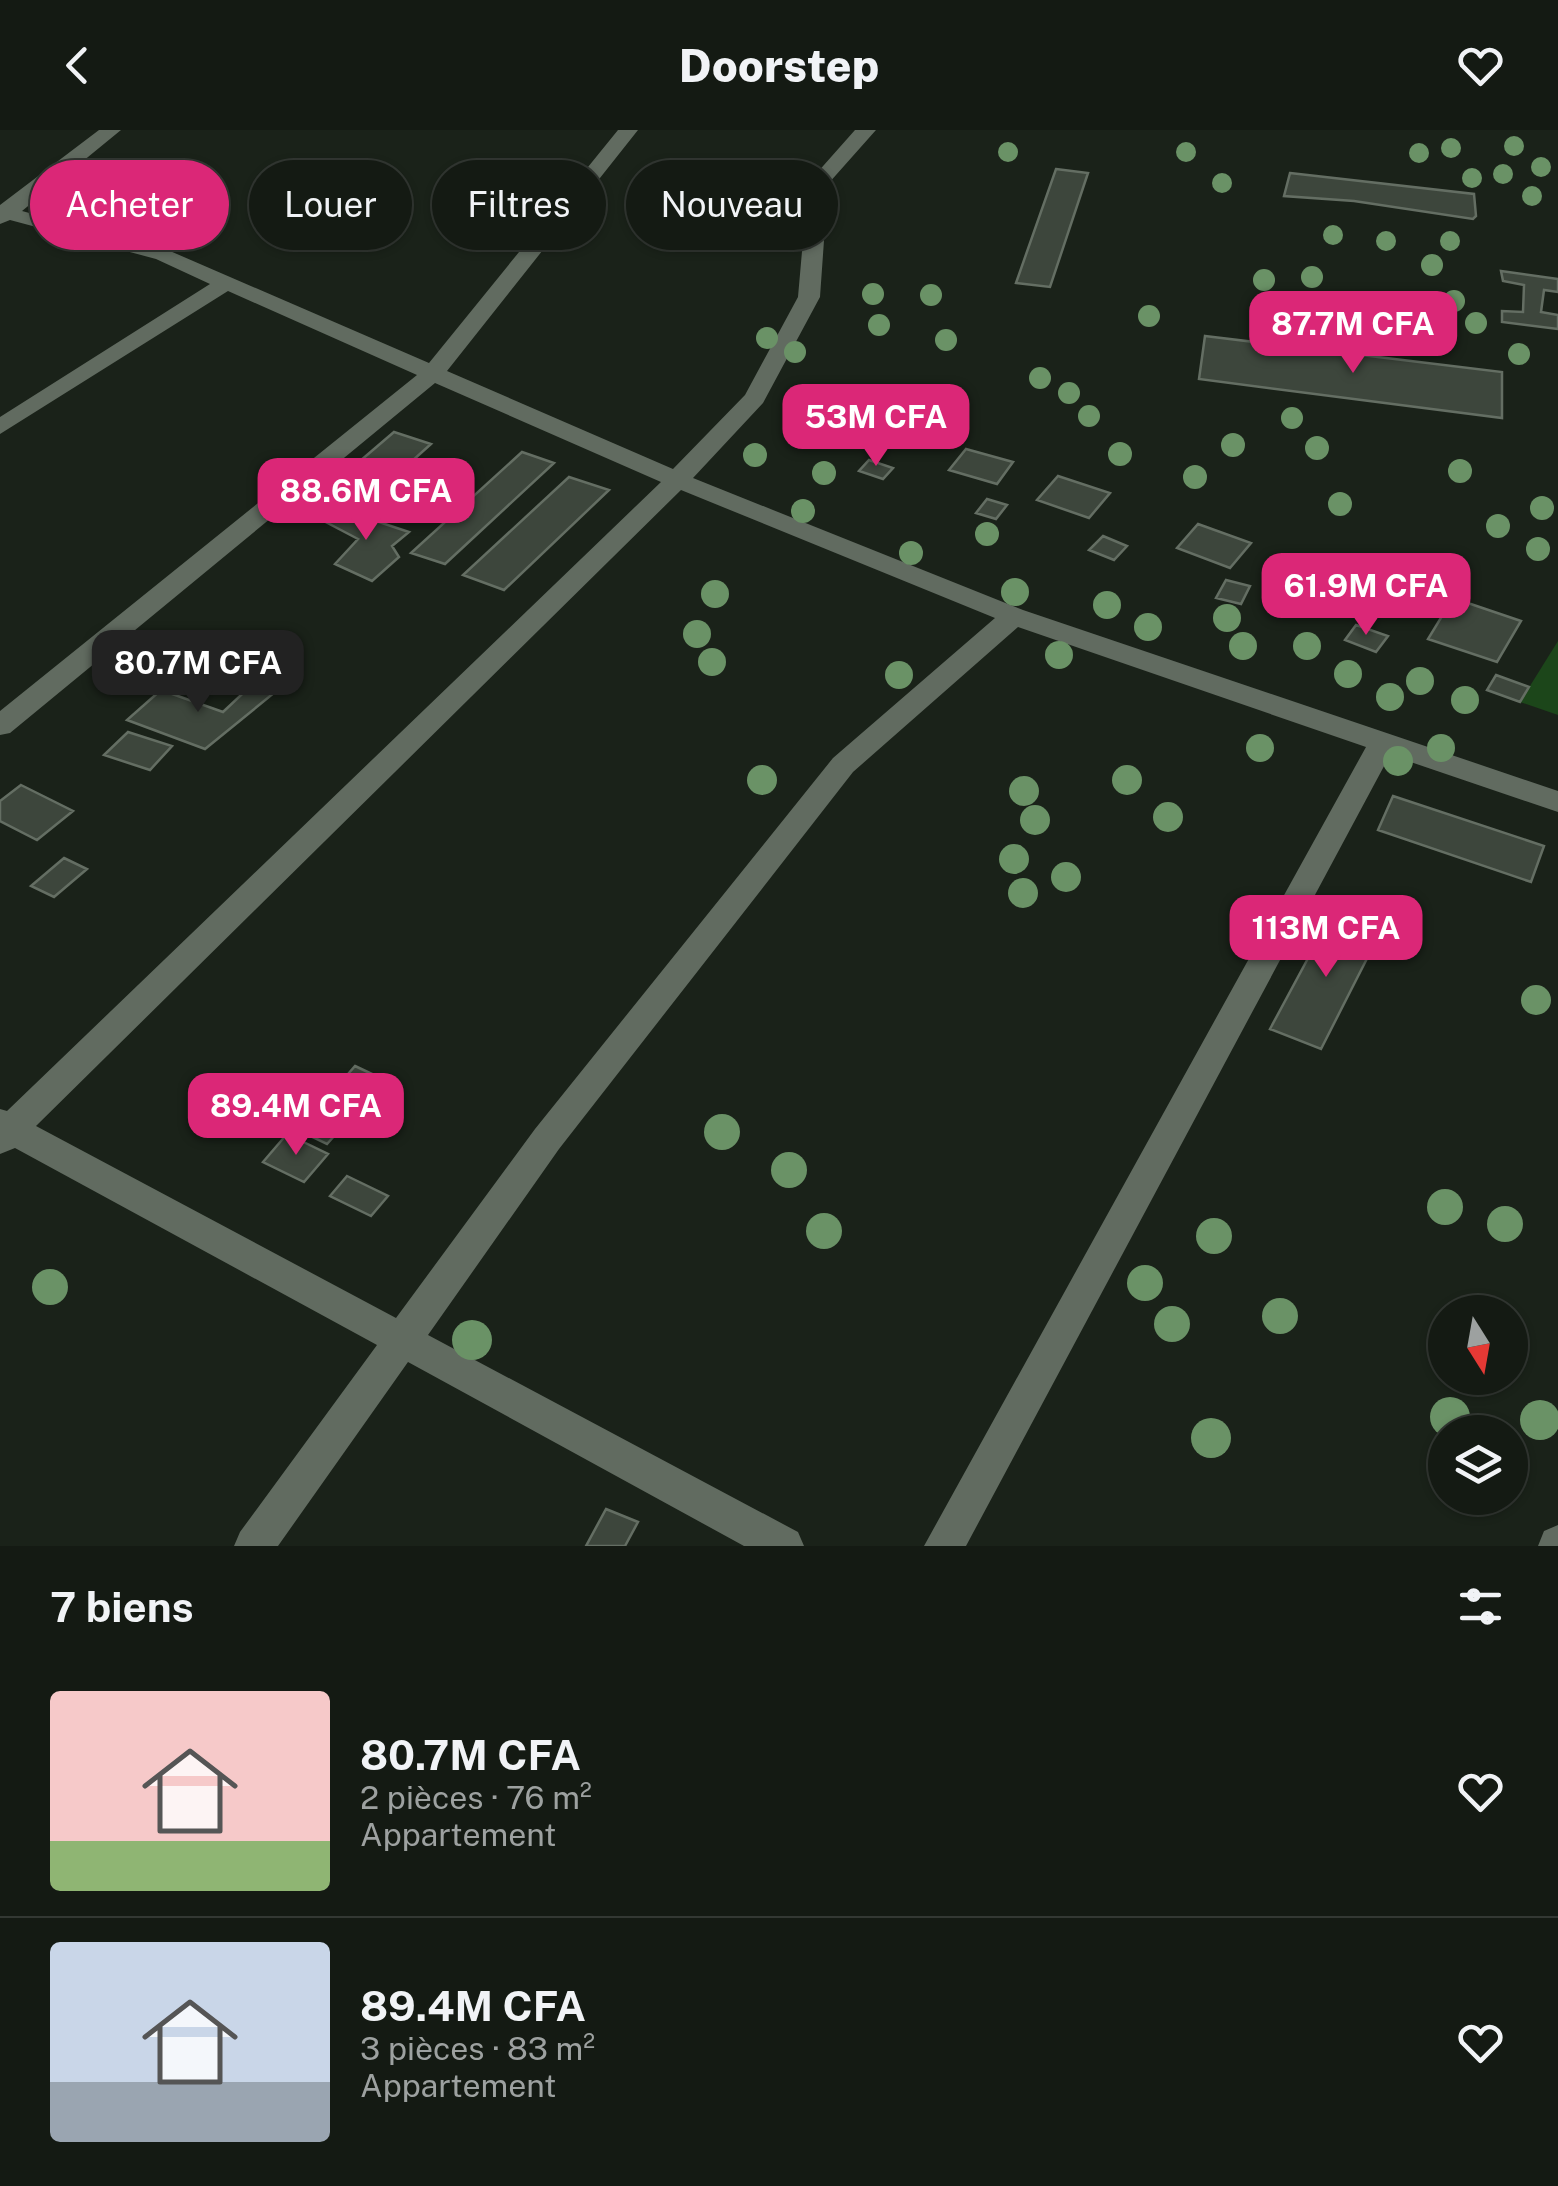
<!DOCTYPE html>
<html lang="fr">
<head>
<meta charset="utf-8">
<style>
	:root { --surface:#141a13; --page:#212721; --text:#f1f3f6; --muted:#9da1a0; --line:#333833; --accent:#db2777 }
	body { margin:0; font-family:"Public Sans",sans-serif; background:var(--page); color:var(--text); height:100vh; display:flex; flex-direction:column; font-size:38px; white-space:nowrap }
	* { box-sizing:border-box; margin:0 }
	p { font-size:32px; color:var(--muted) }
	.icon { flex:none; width:55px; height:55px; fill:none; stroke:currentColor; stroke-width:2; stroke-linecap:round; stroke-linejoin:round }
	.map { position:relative; height:1416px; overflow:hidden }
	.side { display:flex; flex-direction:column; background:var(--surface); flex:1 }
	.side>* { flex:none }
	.hud { position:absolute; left:30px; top:30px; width:1000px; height:90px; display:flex; gap:20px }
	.needle { width:65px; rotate:169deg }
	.tools { position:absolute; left:1428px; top:1165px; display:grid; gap:20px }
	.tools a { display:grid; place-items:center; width:100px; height:100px; border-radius:50%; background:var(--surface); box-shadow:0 2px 8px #0004,0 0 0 2px var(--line); font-size:50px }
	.price { position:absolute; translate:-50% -85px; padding:0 22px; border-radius:20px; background:var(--accent); color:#fff; font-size:32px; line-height:65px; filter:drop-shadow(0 2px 5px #0008) }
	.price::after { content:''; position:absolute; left:50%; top:60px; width:30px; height:22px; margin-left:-15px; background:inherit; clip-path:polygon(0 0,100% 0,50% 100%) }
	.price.current { background:#222; color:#fff }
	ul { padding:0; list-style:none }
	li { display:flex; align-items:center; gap:30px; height:250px; padding:0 50px }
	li+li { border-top:2px solid var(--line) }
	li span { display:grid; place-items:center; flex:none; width:280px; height:200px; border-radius:10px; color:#555 }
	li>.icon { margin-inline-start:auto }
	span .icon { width:120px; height:120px; fill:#fffc; stroke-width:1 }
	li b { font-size:42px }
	h2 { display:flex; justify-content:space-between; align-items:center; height:120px; padding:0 50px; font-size:42px }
	.pill { padding:0 35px; border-radius:45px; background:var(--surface); box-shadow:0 2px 8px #0004,0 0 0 2px var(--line); font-size:35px; line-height:90px }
	.pill.current { background:var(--accent); color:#fff }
	header { display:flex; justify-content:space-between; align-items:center; height:130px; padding:0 50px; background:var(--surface); font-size:45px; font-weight:800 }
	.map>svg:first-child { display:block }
	.green { fill:#1c461a }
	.building { fill:#3d463c; stroke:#646e63; stroke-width:2.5 }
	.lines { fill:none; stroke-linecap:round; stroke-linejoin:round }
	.street { fill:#616b60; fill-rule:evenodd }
	.tree { fill:#6a9266 }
</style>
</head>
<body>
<header><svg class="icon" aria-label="back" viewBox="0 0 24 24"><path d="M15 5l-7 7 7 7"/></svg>Doorstep<svg class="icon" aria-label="heart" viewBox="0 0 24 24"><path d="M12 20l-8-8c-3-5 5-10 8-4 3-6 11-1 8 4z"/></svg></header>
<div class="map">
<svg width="1558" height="1416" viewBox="0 0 1558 1416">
	<rect width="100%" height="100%" fill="#1a2219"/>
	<path class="green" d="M1558,511v74l-38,-13z"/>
	<path class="building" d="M1056,39l32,4 -38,114 -34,-4z
		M1290,43l184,21 2,22 -3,3 -119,-18 -70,-5z
		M1501,141l57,8v13l-14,-2 -3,22 17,3v14l-56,-7v-11l21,1 1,-27 -21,-4z
		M1205,206l297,36v46l-303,-39z
		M838,273l50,15 -23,26 -51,-15z
		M394,302l37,12 -39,35 -39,-12z
		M966,319l47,13 -16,22 -48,-14z
		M522,322l32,11 -109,101 -34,-11z
		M869,330l24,8 -10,11 -24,-8z
		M1058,346l52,17 -21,25 -52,-18z
		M569,347l40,13 -105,100 -41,-15z
		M987,369l20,6 -11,14 -20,-6z
		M337,378l72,24 -17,14 7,11 -27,24 -37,-17 23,-25 -36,-19z
		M1198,394l53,19 -21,25 -53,-20z
		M1103,406l24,10 -13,14 -25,-10z
		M1303,429l59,22 -20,25 -59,-22z
		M1226,450l24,6 -9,18 -25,-6z
		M1453,468l68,23 -24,41 -69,-23z
		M1356,495l32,11 -12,16 -31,-12z
		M1496,545l33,12 -9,15 -33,-12z
		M257,550l23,8 -75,61 -78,-29 34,-30 62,22z
		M128,602l44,14 -22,24 -46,-15z
		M21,655l52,26 -36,29 -37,-19v-20z
		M1393,666l151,50 -13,36 -153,-52z
		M64,728l23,11 -33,28 -23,-11z
		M1334,780l48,19 -61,120 -51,-20z
		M355,936l17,8 -13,14 -17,-7z
		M314,981l30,14 -17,19 -29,-14z
		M287,1004l41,20 -24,28 -41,-20z
		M347,1046l41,20 -17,20 -41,-20z
		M606,1379l32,13 -13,24h-39z"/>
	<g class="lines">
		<path class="street" d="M99,0h22l-99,81 148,40 259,112 189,-233h20l-191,241 226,98 72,-74 53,-98 10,-114 47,-53h21l-48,54 -8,113 -57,106 -70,75 330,132 535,181v21l-168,-57 -424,791h-42l442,-799 -348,-120 -165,145 -294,377 -131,186 370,197 6,14h-60l-336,-184 -130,184h-44l6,-14 137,-187 -362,-197 -15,6v-45l7,2 654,-629 -226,-99 -425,350 -10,2v-24l417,-336 -189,-84 -228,143v-17l210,-133 -54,-25 -146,-39 -10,4v-19zM681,360l314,128 -162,140 -298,371 -139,189 -360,-192z
			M1558,1395v21h-20l6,-15z"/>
	</g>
	<g class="tree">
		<circle cx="1514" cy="16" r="10"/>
		<circle cx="1451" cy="18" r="10"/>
		<circle cx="1008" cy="22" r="10"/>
		<circle cx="1186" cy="22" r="10"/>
		<circle cx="1419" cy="23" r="10"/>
		<circle cx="1541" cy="37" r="10"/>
		<circle cx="1503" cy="44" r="10"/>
		<circle cx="1472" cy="48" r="10"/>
		<circle cx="1222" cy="53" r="10"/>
		<circle cx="1532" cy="66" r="10"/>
		<circle cx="1333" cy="105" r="10"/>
		<circle cx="1386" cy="111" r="10"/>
		<circle cx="1450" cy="111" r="10"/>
		<circle cx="1432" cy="135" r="11"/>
		<circle cx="1312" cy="147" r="11"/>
		<circle cx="1264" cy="150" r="11"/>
		<circle cx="873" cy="164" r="11"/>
		<circle cx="931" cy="165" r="11"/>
		<circle cx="1454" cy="171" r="11"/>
		<circle cx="1385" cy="174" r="11"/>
		<circle cx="1149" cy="186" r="11"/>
		<circle cx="1476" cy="193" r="11"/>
		<circle cx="1333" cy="194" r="11"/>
		<circle cx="879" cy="195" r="11"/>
		<circle cx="1384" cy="206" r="11"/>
		<circle cx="767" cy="208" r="11"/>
		<circle cx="1432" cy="208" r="11"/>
		<circle cx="946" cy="210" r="11"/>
		<circle cx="795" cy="222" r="11"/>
		<circle cx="1519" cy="224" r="11"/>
		<circle cx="1040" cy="248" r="11"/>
		<circle cx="1069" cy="263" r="11"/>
		<circle cx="1089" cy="286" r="11"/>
		<circle cx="1292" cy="288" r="11"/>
		<circle cx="1233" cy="315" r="12"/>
		<circle cx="1317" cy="318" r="12"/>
		<circle cx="1120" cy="324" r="12"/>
		<circle cx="755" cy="325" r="12"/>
		<circle cx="1460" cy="341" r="12"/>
		<circle cx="824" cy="343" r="12"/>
		<circle cx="1195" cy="347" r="12"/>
		<circle cx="1340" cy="374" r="12"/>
		<circle cx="1542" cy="378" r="12"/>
		<circle cx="803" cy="381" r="12"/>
		<circle cx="1498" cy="396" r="12"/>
		<circle cx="987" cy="404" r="12"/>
		<circle cx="1538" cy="419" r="12"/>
		<circle cx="911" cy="423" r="12"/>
		<circle cx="1015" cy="462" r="14"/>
		<circle cx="715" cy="464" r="14"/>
		<circle cx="1107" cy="475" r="14"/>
		<circle cx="1227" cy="488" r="14"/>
		<circle cx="1148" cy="497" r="14"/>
		<circle cx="697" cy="504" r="14"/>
		<circle cx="1243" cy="516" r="14"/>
		<circle cx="1307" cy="516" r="14"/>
		<circle cx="1059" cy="525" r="14"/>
		<circle cx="712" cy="532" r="14"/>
		<circle cx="1348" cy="544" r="14"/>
		<circle cx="899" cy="545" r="14"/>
		<circle cx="1420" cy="551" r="14"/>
		<circle cx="1390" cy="567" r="14"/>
		<circle cx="1465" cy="570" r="14"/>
		<circle cx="1260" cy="618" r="14"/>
		<circle cx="1441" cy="618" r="14"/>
		<circle cx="1398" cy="631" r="15"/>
		<circle cx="762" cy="650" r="15"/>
		<circle cx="1127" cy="650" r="15"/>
		<circle cx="1024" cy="661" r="15"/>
		<circle cx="1168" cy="687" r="15"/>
		<circle cx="1035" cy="690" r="15"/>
		<circle cx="1014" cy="729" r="15"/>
		<circle cx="1066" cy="747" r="15"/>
		<circle cx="1023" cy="763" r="15"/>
		<circle cx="1536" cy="870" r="15"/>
		<circle cx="722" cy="1002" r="18"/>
		<circle cx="789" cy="1040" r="18"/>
		<circle cx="1445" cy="1077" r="18"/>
		<circle cx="1505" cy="1094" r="18"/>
		<circle cx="824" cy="1101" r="18"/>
		<circle cx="1214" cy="1106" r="18"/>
		<circle cx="1145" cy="1153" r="18"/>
		<circle cx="50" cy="1157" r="18"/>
		<circle cx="1280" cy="1186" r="18"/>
		<circle cx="1172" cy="1194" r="18"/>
		<circle cx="472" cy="1210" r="20"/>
		<circle cx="1450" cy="1287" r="20"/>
		<circle cx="1540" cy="1290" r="20"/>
		<circle cx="1211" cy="1308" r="20"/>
	</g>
</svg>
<div class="tools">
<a><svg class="needle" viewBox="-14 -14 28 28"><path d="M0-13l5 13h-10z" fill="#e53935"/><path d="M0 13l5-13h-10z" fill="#9da1a0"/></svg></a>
<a><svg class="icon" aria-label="layers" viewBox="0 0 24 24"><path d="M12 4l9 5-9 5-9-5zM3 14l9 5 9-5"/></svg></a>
</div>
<b class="price" style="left:1353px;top:246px">87.7M CFA</b>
<b class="price" style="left:876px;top:339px">53M CFA</b>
<b class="price" style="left:366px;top:413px">88.6M CFA</b>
<b class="price" style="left:1366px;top:508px">61.9M CFA</b>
<b class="price current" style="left:198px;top:585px">80.7M CFA</b>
<b class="price" style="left:1326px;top:850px">113M CFA</b>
<b class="price" style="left:296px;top:1028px">89.4M CFA</b>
<div class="hud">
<a class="pill current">Acheter</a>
<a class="pill">Louer</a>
<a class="pill">Filtres</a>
<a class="pill">Nouveau</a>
</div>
</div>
<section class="side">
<h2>7 biens<svg class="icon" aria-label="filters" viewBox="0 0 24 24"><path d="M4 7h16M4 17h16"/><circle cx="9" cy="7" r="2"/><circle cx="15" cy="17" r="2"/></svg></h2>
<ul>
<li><span style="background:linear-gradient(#f6c9c9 75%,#8fb573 0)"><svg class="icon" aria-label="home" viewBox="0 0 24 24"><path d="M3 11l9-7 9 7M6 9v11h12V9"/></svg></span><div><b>80.7M CFA</b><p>2 pièces · 76 m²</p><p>Appartement</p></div><svg class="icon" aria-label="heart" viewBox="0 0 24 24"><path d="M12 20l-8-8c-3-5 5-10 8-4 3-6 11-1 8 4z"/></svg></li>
<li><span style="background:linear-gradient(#c9d6e8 70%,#9aa5b1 0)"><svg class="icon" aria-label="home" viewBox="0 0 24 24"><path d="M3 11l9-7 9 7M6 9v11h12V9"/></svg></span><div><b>89.4M CFA</b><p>3 pièces · 83 m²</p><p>Appartement</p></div><svg class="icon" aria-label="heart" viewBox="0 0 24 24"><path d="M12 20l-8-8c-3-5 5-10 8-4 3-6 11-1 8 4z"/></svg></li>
</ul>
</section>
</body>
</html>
